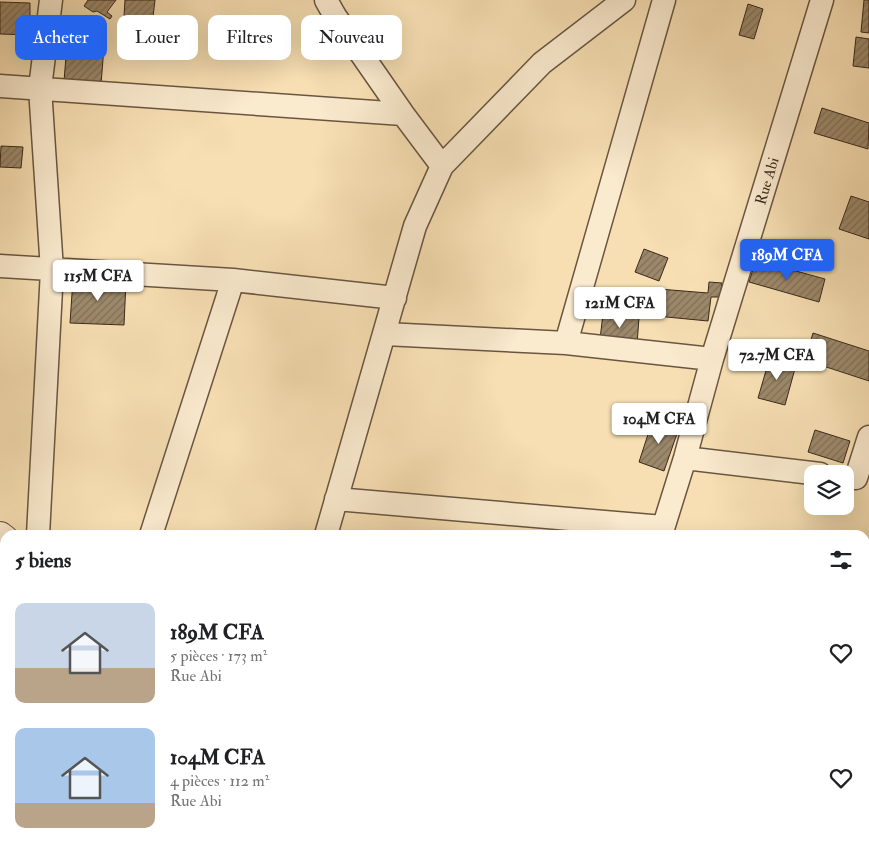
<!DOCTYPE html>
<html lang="fr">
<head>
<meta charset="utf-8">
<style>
	:root { --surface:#fff; --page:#f6f6f6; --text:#202124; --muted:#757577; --accent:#2563eb }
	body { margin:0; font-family:"IM FELL Double Pica",serif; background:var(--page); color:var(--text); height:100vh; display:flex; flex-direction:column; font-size:19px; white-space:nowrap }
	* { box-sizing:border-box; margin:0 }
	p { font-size:16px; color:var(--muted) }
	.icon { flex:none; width:28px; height:28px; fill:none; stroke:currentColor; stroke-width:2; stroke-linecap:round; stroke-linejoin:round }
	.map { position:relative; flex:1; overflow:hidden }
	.side { position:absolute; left:0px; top:530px; width:870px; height:320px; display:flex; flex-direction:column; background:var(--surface); border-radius:15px 15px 0 0; box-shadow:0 5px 20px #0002 }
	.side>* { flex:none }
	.banner { position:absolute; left:15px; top:15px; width:500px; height:45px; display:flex; gap:10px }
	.controls { position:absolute; left:804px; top:465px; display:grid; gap:10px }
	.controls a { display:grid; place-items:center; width:50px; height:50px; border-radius:10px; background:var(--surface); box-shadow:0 5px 20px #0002; font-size:25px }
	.price { position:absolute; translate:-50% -42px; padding:0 11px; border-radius:5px; background:#fff; color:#222; font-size:16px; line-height:32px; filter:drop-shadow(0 1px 2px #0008) }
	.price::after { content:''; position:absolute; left:50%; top:30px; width:15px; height:11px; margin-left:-8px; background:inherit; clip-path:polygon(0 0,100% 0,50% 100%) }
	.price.active { background:var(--accent); color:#fff }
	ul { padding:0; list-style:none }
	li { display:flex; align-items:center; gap:15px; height:125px; padding:0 15px }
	li span { display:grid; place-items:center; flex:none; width:140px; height:100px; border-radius:10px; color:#555 }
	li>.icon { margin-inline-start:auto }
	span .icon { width:60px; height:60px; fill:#fffc; stroke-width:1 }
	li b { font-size:21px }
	h2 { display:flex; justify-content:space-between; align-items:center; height:60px; padding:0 15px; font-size:21px }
	.chip { padding:0 18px; border-radius:10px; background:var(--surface); box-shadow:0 5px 20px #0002; font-size:18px; line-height:45px }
	.chip.active { background:var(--accent); color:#fff }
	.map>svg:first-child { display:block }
	.building { fill:url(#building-hatch); stroke:#3a291b }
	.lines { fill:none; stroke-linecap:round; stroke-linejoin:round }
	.minor-casing { stroke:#695641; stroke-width:25 }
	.tertiary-casing { stroke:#695641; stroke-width:30 }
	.minor { stroke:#faeace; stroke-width:22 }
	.tertiary { stroke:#faeace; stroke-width:28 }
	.labels { text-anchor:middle; stroke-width:5; stroke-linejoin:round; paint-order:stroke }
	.street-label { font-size:15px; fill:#3a291b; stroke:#faeace }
</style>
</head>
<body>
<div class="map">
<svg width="869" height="850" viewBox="0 0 869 850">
	<defs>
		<pattern id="building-hatch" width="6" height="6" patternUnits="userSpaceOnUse" patternTransform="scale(1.25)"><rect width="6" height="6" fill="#9c886a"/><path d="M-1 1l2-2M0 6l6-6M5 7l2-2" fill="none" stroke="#806f56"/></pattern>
	</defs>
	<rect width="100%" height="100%" fill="#f7dfb3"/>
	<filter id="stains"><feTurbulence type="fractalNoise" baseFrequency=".004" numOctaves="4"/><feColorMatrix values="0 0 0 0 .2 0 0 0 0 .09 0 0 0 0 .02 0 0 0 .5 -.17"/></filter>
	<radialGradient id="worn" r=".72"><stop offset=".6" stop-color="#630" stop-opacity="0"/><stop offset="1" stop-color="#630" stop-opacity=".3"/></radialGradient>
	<path class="building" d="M88,0h28l-9,12 5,4 -2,3 -13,-8 -4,1 -9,-6z
		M125,0h30l-2,17 -29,-1z
		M864,0h5v33l-8,-1z
		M0,2l30,1v32l-30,-1z
		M748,4l15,5 -9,30 -15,-4z
		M69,20l37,3 -5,61 -37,-3z
		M856,37l13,2v29l-16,-2z
		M822,108l47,15 -1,26 -54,-16z
		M1,146l22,1 -2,21 -21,-1z
		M851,196l18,6v37l-30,-10z
		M644,249l24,9 -9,23 -24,-9z
		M756,260l69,19 -6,23 -70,-20z
		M73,279l53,3 -2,43 -54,-2z
		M709,282l13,1 -2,14h-9l-3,24 -52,-5 3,-27 49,4z
		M603,314l36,4 -2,26 -37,-5z
		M813,333l56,18v30l-64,-21z
		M770,357l26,8 -11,40 -27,-7z
		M653,419l26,9 -15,43 -25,-9z
		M815,430l35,11 -7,22 -35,-11z
		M0,677l5,1v9l-5,-1z"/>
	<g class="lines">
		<defs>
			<path id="minor" d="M0,86l403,28
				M442,166l100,-103 82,-63
				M0,266l233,14 162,18
				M385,334l181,9 146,16
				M566,343l98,-343
				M685,458l135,16
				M856,478l13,-41
				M336,499l327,28
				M38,535l14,-265 -12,-182 11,-88
				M151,535l82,-255
				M326,535l89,-309 27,-60 -39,-52 -68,-98 -9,-16
				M661,535l24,-77 27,-99 110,-359
				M865,699l4,2
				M0,823l5,-37
				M565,850l1,-5
				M697,850l3,-5"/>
			<path id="tertiary" d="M0,536l5,4
				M374,845l7,5"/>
		</defs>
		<use href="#minor" class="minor-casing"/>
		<use href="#tertiary" class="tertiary-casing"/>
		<use href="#minor" class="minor"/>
		<use href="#tertiary" class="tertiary"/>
	</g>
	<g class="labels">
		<g class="street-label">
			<text transform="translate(767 181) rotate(-73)" y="5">Rue Abi</text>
		</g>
	</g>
	<rect width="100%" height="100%" filter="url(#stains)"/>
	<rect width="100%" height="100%" fill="url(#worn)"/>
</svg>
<div class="controls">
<a><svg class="icon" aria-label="layers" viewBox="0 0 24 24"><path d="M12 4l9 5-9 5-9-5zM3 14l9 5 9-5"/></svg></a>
</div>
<b class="price active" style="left:787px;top:281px">189M CFA</b>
<b class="price" style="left:98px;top:302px">115M CFA</b>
<b class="price" style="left:620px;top:329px">121M CFA</b>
<b class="price" style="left:777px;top:381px">72.7M CFA</b>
<b class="price" style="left:659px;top:445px">104M CFA</b>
<div class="banner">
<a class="chip active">Acheter</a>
<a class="chip">Louer</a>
<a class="chip">Filtres</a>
<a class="chip">Nouveau</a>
</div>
<section class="side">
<h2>5 biens<svg class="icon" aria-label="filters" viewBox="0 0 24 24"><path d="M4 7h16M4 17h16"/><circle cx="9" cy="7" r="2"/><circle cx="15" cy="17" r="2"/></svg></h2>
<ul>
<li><span style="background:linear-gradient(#c9d6e8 65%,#b9a48a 0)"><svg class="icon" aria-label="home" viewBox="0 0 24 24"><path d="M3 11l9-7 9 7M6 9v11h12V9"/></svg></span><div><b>189M CFA</b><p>5 pièces · 173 m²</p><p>Rue Abi</p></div><svg class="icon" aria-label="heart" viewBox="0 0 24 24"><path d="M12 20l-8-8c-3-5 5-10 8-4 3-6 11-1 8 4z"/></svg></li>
<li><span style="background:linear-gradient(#a9c7e8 75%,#b9a48a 0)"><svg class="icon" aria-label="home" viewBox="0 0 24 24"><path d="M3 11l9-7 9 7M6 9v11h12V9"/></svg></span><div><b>104M CFA</b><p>4 pièces · 112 m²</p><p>Rue Abi</p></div><svg class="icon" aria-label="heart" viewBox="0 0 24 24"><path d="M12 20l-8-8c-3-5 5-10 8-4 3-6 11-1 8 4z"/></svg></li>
</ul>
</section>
</div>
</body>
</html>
